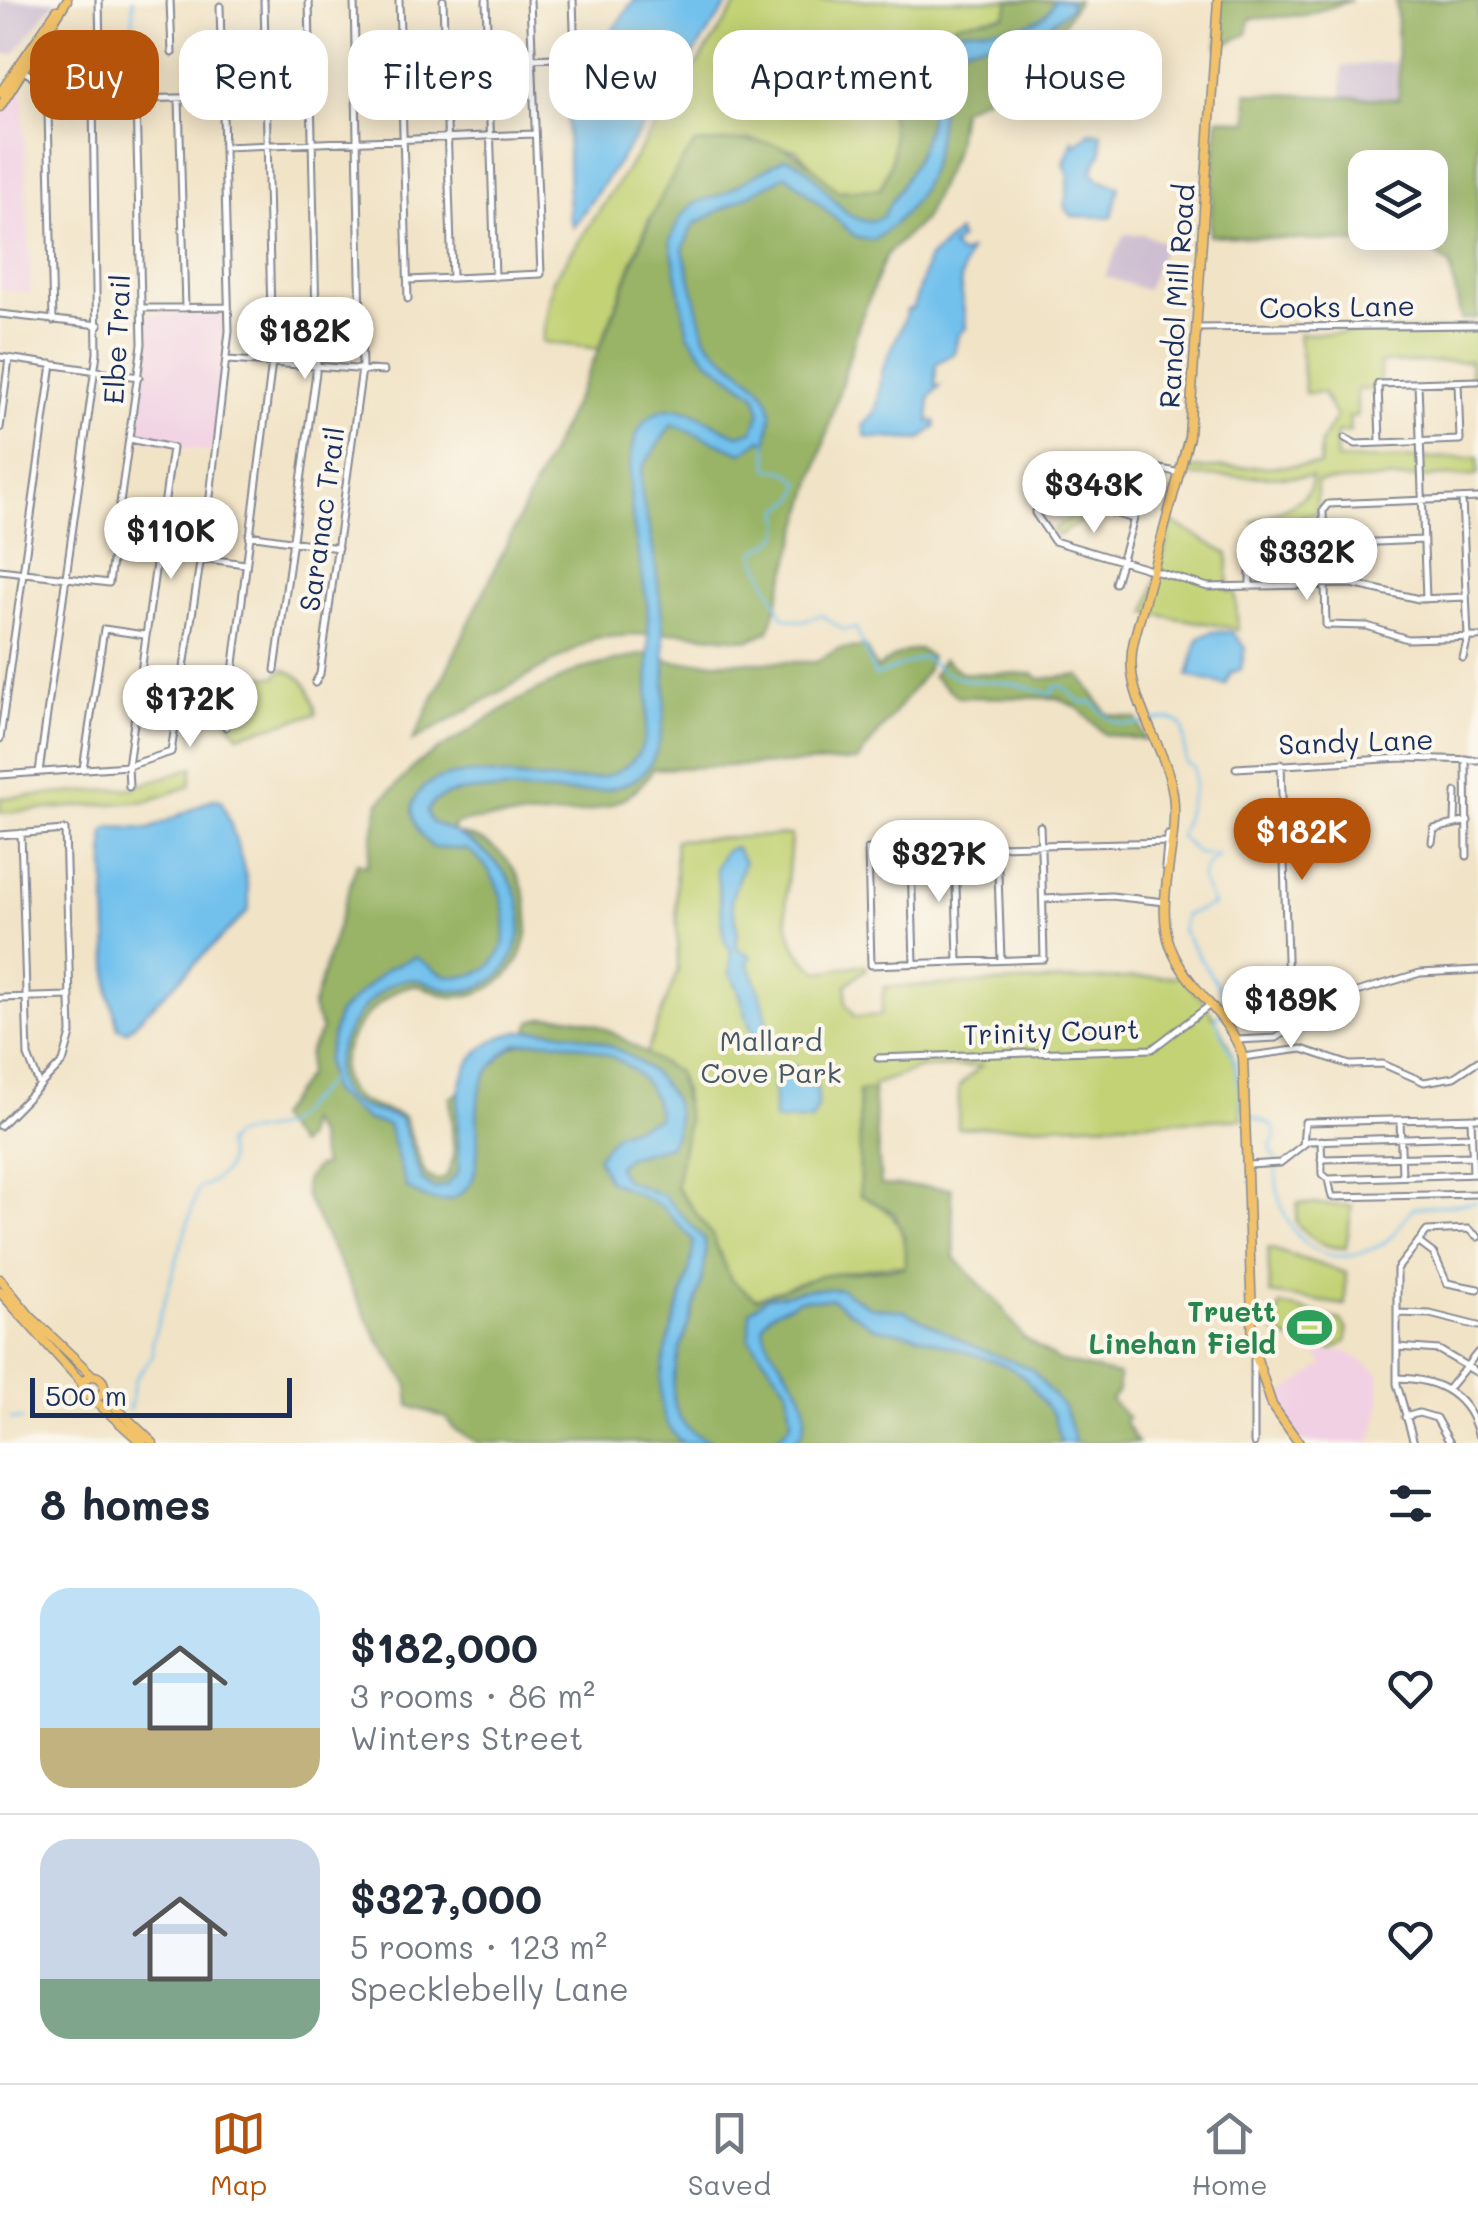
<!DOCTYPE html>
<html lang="en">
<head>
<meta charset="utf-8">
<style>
	:root { --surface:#fff; --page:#f2f2f3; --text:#1f2937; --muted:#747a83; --line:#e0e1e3; --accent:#b45309 }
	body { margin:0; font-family:Mali,sans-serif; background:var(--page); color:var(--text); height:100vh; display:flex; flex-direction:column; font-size:38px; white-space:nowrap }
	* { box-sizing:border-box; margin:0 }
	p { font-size:32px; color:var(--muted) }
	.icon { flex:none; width:55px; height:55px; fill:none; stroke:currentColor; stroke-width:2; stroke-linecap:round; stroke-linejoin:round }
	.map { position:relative; height:1443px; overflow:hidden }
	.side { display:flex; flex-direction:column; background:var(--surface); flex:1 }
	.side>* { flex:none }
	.hud { position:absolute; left:30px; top:30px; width:1420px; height:90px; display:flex; gap:20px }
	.controls { position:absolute; left:1348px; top:150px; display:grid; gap:20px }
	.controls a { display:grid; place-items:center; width:100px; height:100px; border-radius:20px; background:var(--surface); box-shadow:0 5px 25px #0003; font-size:50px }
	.scale { position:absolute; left:30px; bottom:25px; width:262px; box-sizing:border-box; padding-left:10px; border:5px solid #1b2f5e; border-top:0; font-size:28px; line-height:35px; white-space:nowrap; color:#1b2f5e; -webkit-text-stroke:8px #fbf7ec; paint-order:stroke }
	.price { position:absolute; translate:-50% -85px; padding:0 22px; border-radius:35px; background:#fff; color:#222; font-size:32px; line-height:65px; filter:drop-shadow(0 2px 5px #0008) }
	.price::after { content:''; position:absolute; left:50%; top:60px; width:30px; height:22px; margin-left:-15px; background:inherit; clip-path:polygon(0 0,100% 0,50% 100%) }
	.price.current { background:var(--accent); color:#fff }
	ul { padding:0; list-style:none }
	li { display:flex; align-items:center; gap:30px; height:250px; padding:0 40px }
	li+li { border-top:2px solid var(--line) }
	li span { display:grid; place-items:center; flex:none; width:280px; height:200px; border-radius:30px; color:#555 }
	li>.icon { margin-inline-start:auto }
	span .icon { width:120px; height:120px; fill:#fffc; stroke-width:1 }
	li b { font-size:42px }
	h2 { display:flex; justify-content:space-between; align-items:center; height:120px; padding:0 40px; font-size:42px }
	.pill { padding:0 35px; border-radius:30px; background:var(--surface); box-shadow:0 5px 25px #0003; font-size:35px; line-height:90px }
	.pill.current { background:var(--accent); color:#fff }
	.menu { display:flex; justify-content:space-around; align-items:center; height:140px; border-top:2px solid var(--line); background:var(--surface); font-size:28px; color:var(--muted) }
	.menu a { display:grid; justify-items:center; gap:5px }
	.menu .current { color:var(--accent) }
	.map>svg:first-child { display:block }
	.built { fill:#f1d0e3 }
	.industrial { fill:#cebed1 }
	.green { fill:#c2d274; stroke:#6e8069; stroke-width:2.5 }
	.forest { fill:#99b466; stroke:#5a7262; stroke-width:2.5; fill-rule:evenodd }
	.water { fill:#72c1ed; stroke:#4678a6; stroke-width:2.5 }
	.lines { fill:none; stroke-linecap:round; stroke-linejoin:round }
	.stream { stroke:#72c1ed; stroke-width:2.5 }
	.minor-casing { stroke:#868992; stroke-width:9 }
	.major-casing { stroke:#868992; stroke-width:11 }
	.minor { stroke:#fff; stroke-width:5 }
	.major { stroke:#f2c26a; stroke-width:8 }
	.labels { text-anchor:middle; stroke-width:8; stroke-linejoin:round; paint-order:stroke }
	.street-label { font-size:28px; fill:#1b2f5e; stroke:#fbf7ec }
	.park-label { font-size:28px; fill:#455864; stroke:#fbf7ec }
	.leisure-label { font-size:28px; font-weight:bold; fill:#27864d; stroke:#fbf7ec; text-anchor:end }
</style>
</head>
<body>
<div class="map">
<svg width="1478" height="1443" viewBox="0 0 1478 1443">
	<rect width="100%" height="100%" fill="#fbf7ec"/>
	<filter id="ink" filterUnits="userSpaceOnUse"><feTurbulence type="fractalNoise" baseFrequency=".01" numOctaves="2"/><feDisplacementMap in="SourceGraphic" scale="20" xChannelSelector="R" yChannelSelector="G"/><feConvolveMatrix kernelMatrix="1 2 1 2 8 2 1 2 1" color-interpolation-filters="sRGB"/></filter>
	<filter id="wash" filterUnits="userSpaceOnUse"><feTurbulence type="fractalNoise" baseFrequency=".0048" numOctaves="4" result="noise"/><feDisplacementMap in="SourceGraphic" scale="40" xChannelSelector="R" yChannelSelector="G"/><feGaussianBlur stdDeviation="2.25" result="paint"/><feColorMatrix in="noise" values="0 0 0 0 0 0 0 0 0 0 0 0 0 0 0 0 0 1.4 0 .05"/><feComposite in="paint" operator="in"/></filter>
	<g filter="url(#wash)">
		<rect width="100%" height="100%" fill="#f1e3c6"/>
		<path class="built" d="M22,82l1,10 8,202 -31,-5v-173z
			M225,312l-12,141 -79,-17 12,-122z
			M1346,1351l33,22 1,32 -6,29 -6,9h-66l-29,-43 51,-35 -8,-11z"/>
		<path class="industrial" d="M0,0h56l-42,54h-14z
			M1395,62l2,35 -55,-1v-30z
			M1124,234h20l21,10 -19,46 -41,-14z"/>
		<path class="green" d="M740,0h270l-4,15 -74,14 -43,83c9,28 4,50 -9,77l-43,2 -41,-41 -49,-11 -98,80 -50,130 -57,-7 11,-62z
			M1478,330v48h-7l-1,-17 -90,2v15l-7,11 -16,1v26l-8,1 1,15 -14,1 1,27 141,-3v18l-161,7v32l-14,2v7l-49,-1c21,-12 58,-18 58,-45l-128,-1 1,-7 135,-4 1,-23 15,-25 -13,-24h-18l-6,-59z
			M1130,482l1,8 -73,46 -6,-6z
			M1172,522l56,32 1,37h6l3,38 -91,-16z
			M282,669c24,6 30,22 34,45l-78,21 -12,-17 7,-42 43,1z
			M193,767l-3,19 -41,15 -149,12v-15l132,-10z
			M791,835c-2,52 -20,105 29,137l44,-8 3,4 -20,16 -1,19 9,14 26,-2 3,-28 298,-11c43,49 57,76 60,143l-284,9 1,-42 22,-20 -61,2 -47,17v5l-14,2 1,103c37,19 46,29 45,72l-12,-2 -74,11 -64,23 -24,-18 -19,-46 -36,-49c-2,-44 21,-69 1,-114l-32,-16 33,-86 -3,-130z
			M1298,1203l54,3 -6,42c-23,0 -35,-8 -50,-25z
			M1268,1248l78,25 -1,32 -75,-11z
			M1281,1305l60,15 6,10 -1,12 -14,8 -55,-14 -4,-14z"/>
		<path class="forest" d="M1010,0h68l-27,44 -39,10 7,26 -58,29 -6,41 -31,69 -38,36 -27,69 -90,307 -20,9 -71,-8 -83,6 -182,103c62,-131 125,-261 186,-392 32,-70 47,-144 96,-205 71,-7 93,-7 142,47l43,-2c17,-35 14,-39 10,-74 -1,-11 7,-27 11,-37 22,-57 51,-53 104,-63z
			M1220,0h132l-46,15 -56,4 -3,15 -29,14z
			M1396,0h82v318l-17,2 -11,-55 -27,-19 -214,-11 9,-117 31,4 -2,-29 152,6zM1365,168h65v64h-65z
			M865,647l12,22c14,-11 24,-18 43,-20l10,8 -4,15 -69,89 -204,8c-40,67 -138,37 -200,56l1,8c28,3 53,20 65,45 23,53 2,115 -63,119 -17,1 -35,-17 -51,-10 -32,12 -81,69 -56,104 12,15 38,18 55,26l21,57 11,7 10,-3 8,-21 -4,-59c29,-16 43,-47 75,-56l6,-21c60,-19 97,27 146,51l11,49 -12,65 36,49 19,45 25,19 63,-23 86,-9v-27l-11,-27 -34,-18 -1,-104 14,-1 8,95 70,3 4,70 46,48 22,31 36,24 59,14v16l-7,9 17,18 -4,3 14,22h-660l-25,-15 -6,-10 -37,-12 -2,-22 -33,-50 -70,-139v-14l11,-14 7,-1 -6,-30 -10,-15 -2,17 -7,8 -22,-28 31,-43 2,-23 13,-22 -10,-22 45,-145 10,3 12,-63 39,-40 95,-60 65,-33 66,-16 32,8h140l22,-13z
			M943,659l19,14 72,1 6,5 40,-4 27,39 30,5 8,21 -41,-6 -26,-26 -21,-10 -99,-1 -26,-21z"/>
		<path class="water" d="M634,0h97l-158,227 -4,-11 -2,-121 25,-7 10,-10 8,-44z
			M1054,0h16v8l-33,27 -90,14c-12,77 2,139 -73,191l-17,-2 -70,-63 -94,50 -10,24 22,87c15,25 59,43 65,69 4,13 -3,27 -3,39l-5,-5 -20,14 -70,-29 -29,43c-6,25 5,50 9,75 8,50 30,196 -10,232 -49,44 -196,-11 -215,38l4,10c52,20 106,62 86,123 -6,19 -15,32 -33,40 -39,18 -54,-11 -81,-5 -34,7 -82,75 -63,110 12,21 42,20 61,29l21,61 12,9 13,-4 11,-12c3,-32 -6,-68 6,-99 40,-100 258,-8 205,72l-42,11 -10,9 8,14 39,16 40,43c14,64 -84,173 11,204h-32c-57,-43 12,-149 10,-203l-31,-33 -54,-27 -11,-23 18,-23 43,-16c-3,-62 -91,-85 -142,-74 -61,43 -27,82 -43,135 -17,29 -42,27 -67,8l-18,-62 -23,-6 -34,-27 -5,-32 12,-46 48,-45 29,-12c12,6 21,17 35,19 75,8 67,-94 18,-126l-36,-3c-30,-28 -26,-61 17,-71 49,-12 166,33 193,-30 9,-20 7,-118 5,-143 -5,-41 -47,-185 22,-194 26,-3 47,20 70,26l14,-4 7,-20 -4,-16 -49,-36 -19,-25 -18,-93 9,-22 15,-16 27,-8 64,-37c39,7 55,80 97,59 18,-30 39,-59 46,-94 6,-28 -3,-61 13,-87 31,-17 99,6 113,-36z
			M1090,132l11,1 1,18 -10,20 6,8 21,7 -7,31 -40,-1 -7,-9 4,-31 -5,-13 9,-23 2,5z
			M958,232l2,7 -8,8 8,8 9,-4c-14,37 -7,37 -3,77l-8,7 -4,18 -18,11 -1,22h5l-10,11 -1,25 6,-1 1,5 -16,14 -54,-3 -3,-12c20,-15 14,-34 20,-56 6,-20 19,-37 24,-59l6,-2 15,-49z
			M1211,632h22l12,16 -4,21 -10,4 -5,12 -38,-9 10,-37z
			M213,799l8,1c10,22 33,91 27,111l-121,120 -9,-3 -9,-35 -5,-161 7,-5 39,2z
			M735,847l9,15 -13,37 7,34 -2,14 16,10 -5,5c9,18 28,64 18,86 -20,-11 -20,-55 -35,-74l1,-24 -6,-8 -9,-75 8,-16z
			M781,1064l29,7c9,14 11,36 1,50l-37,-1v-52z
			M811,1289h30l29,18 34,4 69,35 58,23 34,40 10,34h-14l-8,-28 -29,-38 -19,-12 -93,-31 -37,-6 -44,-29 -32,1 -29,14 -8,11c8,41 57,60 40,108l-10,10h-50l37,-6 12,-14 -3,-34 -39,-51 1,-27 16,-13z"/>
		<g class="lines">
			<path class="stream" d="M133,0v73
				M766,442l3,27 16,1 16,13 -5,15 -16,12c3,27 1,28 -23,40l-2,6 28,61 17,4 21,-6 23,15 12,-2 19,48 49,-19c38,32 47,20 89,27 14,2 26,8 39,10l2,-7 9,-1 17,16 14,1c34,47 68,-1 89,24l3,36 8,5v18l-14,51 18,17 20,1 -13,12 -4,12 12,26 -28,10 -3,15 41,64 1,15 -9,9 19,42 9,49
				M1248,1114l25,12 3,12 -6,9 6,14
				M1276,1166c-2,62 42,115 106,78 13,-8 22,-25 31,-36l65,-6
				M129,1411l6,-32 18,-24 -1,-13 46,-153c21,-11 37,-19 27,-45l9,-9 50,-9 45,-46
				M11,1419l11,1"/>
		</g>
	</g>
	<g filter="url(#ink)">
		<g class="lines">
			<defs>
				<path id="minor" d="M170,0l2,53
					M399,0l9,299
					M443,0l9,278
					M486,0l9,277
					M62,40l22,12h16l-1,-52
					M531,59l44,-2 -2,-57
					M21,69l32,22 29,9 141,-3
					M179,99l6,209
					M224,147l310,-13
					M408,280l133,-6 -11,-274
					M143,308l85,-1
					M0,314l99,11
					M53,321l-5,-209 5,-21
					M1197,328l281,-3
					M0,357l139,20
					M228,360l156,11
					M1418,383l8,216
					M0,428l9,-70
					M1345,438l11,6 104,-4 -2,-58
					M1380,443l-2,-59 100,-3
					M1179,473c-63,-17 -94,5 -144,40l19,28 154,46 144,-3 67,15 47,-2
					M1478,498l-150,6 -5,6 3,115 41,1 40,13 71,-2
					M1462,499l6,138 -5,21
					M164,509l44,5 21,-183 -9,-325
					M1113,513l21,6
					M249,535l89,13
					M0,570l109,13 33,-239 -6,-244
					M1115,583l23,-78 -6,-37
					M1250,587v-34l6,-6 168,-7
					M275,670l42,-305 -8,-365
					M315,683l5,-9 42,-305 -8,-369
					M226,727l46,-365 -8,-362
					M0,739l52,-375
					M1466,759l1,97
					M1236,768l166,-10 76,2
					M83,769l21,-140 40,6
					M39,772l58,-419 -4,-252
					M0,775l128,-9 43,-14 29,-189 8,-4 37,5
					M129,787l-1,-21 44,-318 -42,-9
					M1455,822l1,-30
					M1040,826c2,44 3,89 4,133l-173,6 -3,-116 304,-7
					M910,827l4,136
					M21,833l7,223 12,30
					M0,835l65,-5 6,204 -8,28 -63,64
					M1432,842l2,-13 34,-8
					M997,845l4,115
					M955,846l3,116
					M1165,867l3,-32
					M1043,899l68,-3 54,6
					M0,998l69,-2
					M1290,1004l57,-9 73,-22 58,-3
					M1237,1040l39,-2 11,-7 2,-8 -8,-259
					M1243,1057l59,-8 48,16 33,-1 41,18 30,-5 24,-16
					M878,1058l274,-9 58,-44
					M1471,1118l2,56
					M1400,1120l2,56
					M1321,1140l1,34 6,5 150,-5
					M1303,1145l2,-23 173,-4
					M1321,1159l151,-3
					M1249,1165l31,-2 28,-22 163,-5
					M1328,1179l4,18 146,-3
					M1418,1242l16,12 13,29 31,6
					M1397,1313l33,1 48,12
					M1397,1347l42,3 39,23
					M1398,1378c39,1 70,16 80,56
					M1448,1389l30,-37
					M1405,1417l14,-4 17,5 14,25
					M1254,1443v-83
					M1414,1443l-17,-59v-115l30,-38 41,-2 10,8"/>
				<path id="major" d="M1218,0l-29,437 -55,203c-14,55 31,100 39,154 7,49 -20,108 -2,154 16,41 58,66 72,109l10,290 19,58 27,38
					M0,93l57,-83
					M0,107l67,-107
					M0,1279l30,37 63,60
					M0,1292l83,92
					M82 1387a11 11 0 1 1 22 0a11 11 0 1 1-22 0Z
					M104,1390l7,13 42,40
					M93,1399l49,44"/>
			</defs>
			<use href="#minor" class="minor-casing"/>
			<use href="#major" class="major-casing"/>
			<use href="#minor" class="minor"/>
			<use href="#major" class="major"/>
		</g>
	</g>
	<defs>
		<symbol id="stadium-bare" viewBox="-9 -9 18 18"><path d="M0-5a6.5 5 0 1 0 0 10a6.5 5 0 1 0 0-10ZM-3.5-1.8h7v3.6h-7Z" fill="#2e9e5b" stroke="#fbf7ec" stroke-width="2.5" paint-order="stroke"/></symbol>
	</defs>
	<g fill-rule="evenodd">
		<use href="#stadium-bare" x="1278" y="1296" width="63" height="63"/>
	</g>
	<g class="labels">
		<g class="street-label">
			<text transform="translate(1177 296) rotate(-86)" y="10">Randol Mill Road</text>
			<text transform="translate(1337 307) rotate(-1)" y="10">Cooks Lane</text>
			<text transform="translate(117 339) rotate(-87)" y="10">Elbe Trail</text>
			<text transform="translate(322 519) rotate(-82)" y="10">Saranac Trail</text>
			<text transform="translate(1356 742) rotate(-2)" y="10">Sandy Lane</text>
			<text transform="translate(1051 1032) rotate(-2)" y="10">Trinity Court</text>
		</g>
		<g class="park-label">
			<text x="771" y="1051">Mallard<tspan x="771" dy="32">Cove Park</tspan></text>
		</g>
		<g class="leisure-label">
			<text x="1276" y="1322">Truett<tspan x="1276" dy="32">Linehan Field</tspan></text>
		</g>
	</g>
</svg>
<div class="controls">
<a><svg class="icon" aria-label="layers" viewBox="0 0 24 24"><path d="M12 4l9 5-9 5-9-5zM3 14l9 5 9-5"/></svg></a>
</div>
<div class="scale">500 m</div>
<b class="price" style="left:305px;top:382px">$182K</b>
<b class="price" style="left:1094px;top:536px">$343K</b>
<b class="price" style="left:171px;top:582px">$110K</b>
<b class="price" style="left:1307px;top:603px">$332K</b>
<b class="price" style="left:190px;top:750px">$172K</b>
<b class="price current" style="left:1302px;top:883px">$182K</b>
<b class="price" style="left:939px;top:905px">$327K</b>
<b class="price" style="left:1291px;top:1051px">$189K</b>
<div class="hud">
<a class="pill current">Buy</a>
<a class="pill">Rent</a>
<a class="pill">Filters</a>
<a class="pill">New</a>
<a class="pill">Apartment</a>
<a class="pill">House</a>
</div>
</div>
<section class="side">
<h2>8 homes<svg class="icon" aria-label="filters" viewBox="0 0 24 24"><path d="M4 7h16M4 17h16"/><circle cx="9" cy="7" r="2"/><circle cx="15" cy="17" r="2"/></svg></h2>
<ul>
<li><span style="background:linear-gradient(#bfe0f5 70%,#c2b280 0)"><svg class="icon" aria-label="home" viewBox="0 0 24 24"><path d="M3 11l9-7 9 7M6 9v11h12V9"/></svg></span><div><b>$182,000</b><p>3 rooms · 86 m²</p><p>Winters Street</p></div><svg class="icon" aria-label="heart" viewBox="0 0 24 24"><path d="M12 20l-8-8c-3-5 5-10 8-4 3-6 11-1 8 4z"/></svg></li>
<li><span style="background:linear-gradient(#c9d6e8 70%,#7fa58c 0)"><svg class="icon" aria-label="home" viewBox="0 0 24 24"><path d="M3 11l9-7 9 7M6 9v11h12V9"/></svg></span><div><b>$327,000</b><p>5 rooms · 123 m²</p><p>Specklebelly Lane</p></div><svg class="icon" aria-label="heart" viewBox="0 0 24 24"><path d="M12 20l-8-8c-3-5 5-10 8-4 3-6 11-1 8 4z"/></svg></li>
</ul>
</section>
<nav class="menu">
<a class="current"><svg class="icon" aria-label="map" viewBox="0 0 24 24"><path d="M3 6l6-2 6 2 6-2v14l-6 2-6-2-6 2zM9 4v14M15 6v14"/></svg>Map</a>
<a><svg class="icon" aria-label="saved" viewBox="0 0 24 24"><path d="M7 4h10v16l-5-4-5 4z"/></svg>Saved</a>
<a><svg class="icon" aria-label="home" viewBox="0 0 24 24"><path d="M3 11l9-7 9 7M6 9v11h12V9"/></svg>Home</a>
</nav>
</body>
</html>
